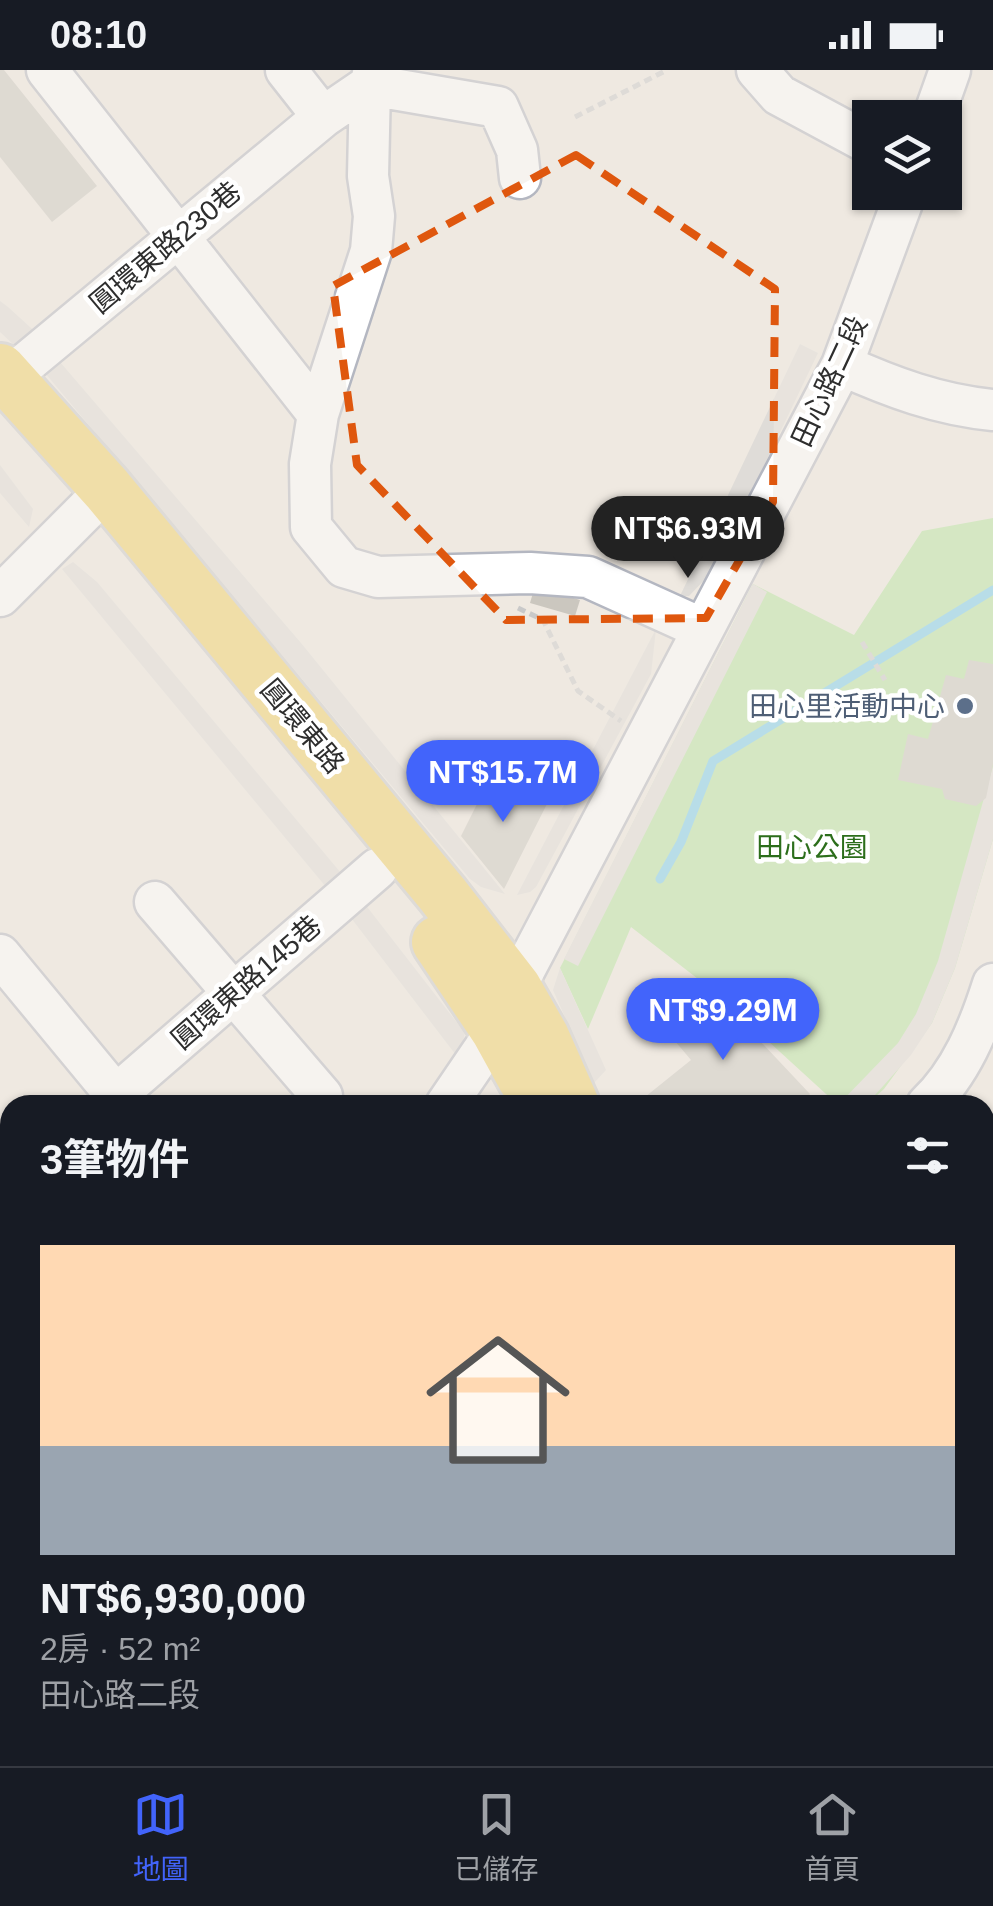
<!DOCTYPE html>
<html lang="zh-TW">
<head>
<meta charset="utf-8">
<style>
	:root { --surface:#171b24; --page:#242831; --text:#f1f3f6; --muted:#9ea1a6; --line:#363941; --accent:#4264fb }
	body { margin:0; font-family:Helvetica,"Noto Sans TC",sans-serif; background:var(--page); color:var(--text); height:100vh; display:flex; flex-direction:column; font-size:38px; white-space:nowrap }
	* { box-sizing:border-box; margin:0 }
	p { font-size:32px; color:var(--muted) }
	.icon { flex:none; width:55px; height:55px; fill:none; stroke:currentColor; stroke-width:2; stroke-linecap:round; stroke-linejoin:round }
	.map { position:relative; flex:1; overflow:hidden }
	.details { position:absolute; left:0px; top:1025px; width:995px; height:672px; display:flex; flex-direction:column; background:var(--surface); border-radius:30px 30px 0 0; box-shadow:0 2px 8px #0004 }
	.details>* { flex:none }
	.tools { position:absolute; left:852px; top:30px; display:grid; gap:20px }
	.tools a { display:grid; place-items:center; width:110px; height:110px; border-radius:0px; background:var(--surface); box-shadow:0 2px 8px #0004; font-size:50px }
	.price { position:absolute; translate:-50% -85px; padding:0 22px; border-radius:35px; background:var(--accent); color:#fff; font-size:32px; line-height:65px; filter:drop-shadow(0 2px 5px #0008) }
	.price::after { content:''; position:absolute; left:50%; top:60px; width:30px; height:22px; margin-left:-15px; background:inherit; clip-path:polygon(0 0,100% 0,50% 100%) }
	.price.active { background:#222; color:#fff }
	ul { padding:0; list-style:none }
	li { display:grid; align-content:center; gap:20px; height:530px; padding:0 40px }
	li span { display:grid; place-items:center; height:310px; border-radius:0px; color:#555 }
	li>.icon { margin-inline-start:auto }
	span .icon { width:180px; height:180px; fill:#fffc; stroke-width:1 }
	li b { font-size:42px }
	h2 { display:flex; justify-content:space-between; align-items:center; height:120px; padding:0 40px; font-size:42px }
	.status { display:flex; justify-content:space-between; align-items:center; height:70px; padding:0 50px; background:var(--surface); direction:ltr }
	.status svg { height:28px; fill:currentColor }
	.tabs { display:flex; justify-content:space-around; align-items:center; height:140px; border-top:2px solid var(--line); background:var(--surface); font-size:28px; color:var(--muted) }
	.tabs a { display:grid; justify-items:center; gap:5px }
	.tabs .active { color:var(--accent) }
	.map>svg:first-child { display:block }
	.green { fill:#b6e59e }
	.plaza { fill:#dfdcd8 }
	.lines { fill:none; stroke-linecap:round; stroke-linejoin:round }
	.stream { stroke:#75cff0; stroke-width:9 }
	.canal { stroke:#75cff0; stroke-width:30 }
	.building { fill:#cbc7bf }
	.minor-casing { stroke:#b4b7c1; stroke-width:45 }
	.major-casing { stroke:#c9c9c9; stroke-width:58 }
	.path { stroke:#c9c9c9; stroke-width:5; stroke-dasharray:8 5; stroke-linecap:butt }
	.minor { stroke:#fff; stroke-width:40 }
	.major { stroke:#f2d163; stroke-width:52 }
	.marked { fill:none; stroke:#df570e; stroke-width:8; stroke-dasharray:20 12; stroke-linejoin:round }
	.service-dot { fill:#5c6f8a; stroke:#fff; stroke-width:4 }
	.labels { text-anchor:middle; stroke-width:9; stroke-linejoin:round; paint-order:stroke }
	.street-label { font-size:28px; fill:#2e2e2e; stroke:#fff }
	.service-label { font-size:28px; fill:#4e5e75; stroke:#fff; text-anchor:end }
	.park-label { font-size:28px; fill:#2c6e1b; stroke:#fff }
</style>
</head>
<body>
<div class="status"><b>08:10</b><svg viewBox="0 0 49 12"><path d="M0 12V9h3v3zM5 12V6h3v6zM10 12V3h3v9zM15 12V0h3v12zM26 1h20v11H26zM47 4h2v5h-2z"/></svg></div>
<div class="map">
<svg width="993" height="1696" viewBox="0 0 993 1696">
	<rect width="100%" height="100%" fill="#efe9e1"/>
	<path class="green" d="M993,448v321l-38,129 -23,55 -48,66 -18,16h-28l-127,-116 -80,-62 -43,102 -28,-61 193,-384 101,51 68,-104z"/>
	<path class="plaza" d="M0,231l8,6 34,31 -27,8 -15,-14z
		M800,274l18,9 -104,217 -25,26h-9z
		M54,285l247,288 204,251 -24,-7 -11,-8 -425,-506z
		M0,395l33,44 -4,18 -29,-34z
		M73,492l24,20 249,297 -15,14 -269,-324z
		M753,514l14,8 -189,374 -14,-7z
		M656,559l-5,45 -115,213 -6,5 -13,3z
		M993,696v73l-38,129 -23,55 -21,32 -45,50h-28l60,-62 18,-29 22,-53z
		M361,829l104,134 -6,26 -114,-149z
		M560,898l46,102 -12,13 -41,-93z"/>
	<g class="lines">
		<path class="stream" d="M660,809l21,-37 32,-81 280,-171"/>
		<path class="canal" d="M0,1645l10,-5"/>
	</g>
	<path class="building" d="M0,0h4l93,116 -45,36 -52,-65z
		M535,516l45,14 -5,16 -45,-13z
		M969,590l24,4v100l-7,34 -10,8 -31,-7 -3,-10 -44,-9 10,-46 20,5 18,-64 18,4z
		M495,698l53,34 -44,87 -43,-53z
		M711,919l99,105 -7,11h-168l56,-45 -28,-33z"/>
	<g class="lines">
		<defs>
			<path id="minor" d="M47,0l271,344 -8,50 1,63 33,40 34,10 152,-4 58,4 115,52
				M286,0l37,47
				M757,0l22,25 91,49
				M370,15l128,22 19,43 3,28
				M933,48l17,-48
				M842,295c49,22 97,40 151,45
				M8,308l315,-261 47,-32
				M318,344l53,-163 3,-35 -6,-40 2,-91 4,-15
				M0,526l107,-107
				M155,832l167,194
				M0,885l124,150
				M116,1025l261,-226
				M446,1035l51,-75 18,-42 327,-623 64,-173
				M927,1035c34,-32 52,-77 66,-121
				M985,1108l8,12
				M0,1303l10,-2
				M0,1385l10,12
				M985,1393l8,-5
				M0,1485l10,-5
				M985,1646l8,-3
				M218,1688l6,8
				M267,1696l4,-8
				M743,1696l25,-7h36"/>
			<path id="major" d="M0,300l107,119 336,406 72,93 28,49 30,68
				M438,872l59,88 27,49
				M803,1688l3,8"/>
		</defs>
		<use href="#minor" class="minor-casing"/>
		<use href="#major" class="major-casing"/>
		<path class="path" d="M575,47l92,-47
			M518,538l25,12 35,71 43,30
			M862,572l23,38"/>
		<use href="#minor" class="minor"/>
		<use href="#major" class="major"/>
	</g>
	<path d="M0 0H993V1696H0ZM576,85l199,134 -2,213 -67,116 -200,2 -149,-155 -24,-179z" fill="#efe9e1" fill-opacity=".55" fill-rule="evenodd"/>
	<path class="marked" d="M576,85l199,134 -2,213 -67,116 -200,2 -149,-155 -24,-179z"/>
	<circle class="service-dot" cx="965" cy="636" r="10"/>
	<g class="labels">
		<g class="street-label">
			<text transform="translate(165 177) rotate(-40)" y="10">圓環東路230巷</text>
			<text transform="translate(829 311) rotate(-65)" y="10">田心路二段</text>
			<text transform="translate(303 656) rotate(50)" y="10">圓環東路</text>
			<text transform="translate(246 912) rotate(-41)" y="10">圓環東路145巷</text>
		</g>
		<g class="service-label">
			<text x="945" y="646">田心里活動中心</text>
		</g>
		<g class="park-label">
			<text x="812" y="787">田心公園</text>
		</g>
	</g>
</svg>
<div class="tools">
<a><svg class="icon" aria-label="layers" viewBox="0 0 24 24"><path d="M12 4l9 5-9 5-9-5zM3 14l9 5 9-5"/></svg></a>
</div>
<b class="price active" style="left:688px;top:511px">NT$6.93M</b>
<b class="price" style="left:503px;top:755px">NT$15.7M</b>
<b class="price" style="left:723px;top:993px">NT$9.29M</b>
<section class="details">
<h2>3筆物件<svg class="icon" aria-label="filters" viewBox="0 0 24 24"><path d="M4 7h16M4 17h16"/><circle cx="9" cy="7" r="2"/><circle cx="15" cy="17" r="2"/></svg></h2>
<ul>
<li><span style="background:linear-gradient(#ffd9b3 65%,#9aa5b1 0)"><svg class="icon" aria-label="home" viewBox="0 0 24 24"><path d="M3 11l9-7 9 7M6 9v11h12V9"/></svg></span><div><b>NT$6,930,000</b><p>2房 · 52 m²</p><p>田心路二段</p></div></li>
</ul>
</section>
</div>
<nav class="tabs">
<a class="active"><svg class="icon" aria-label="map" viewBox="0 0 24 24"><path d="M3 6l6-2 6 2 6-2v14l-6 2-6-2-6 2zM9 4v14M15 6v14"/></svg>地圖</a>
<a><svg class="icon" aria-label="saved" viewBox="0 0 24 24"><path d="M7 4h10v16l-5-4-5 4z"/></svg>已儲存</a>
<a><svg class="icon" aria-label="home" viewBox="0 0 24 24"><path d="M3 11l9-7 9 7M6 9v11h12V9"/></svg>首頁</a>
</nav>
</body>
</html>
